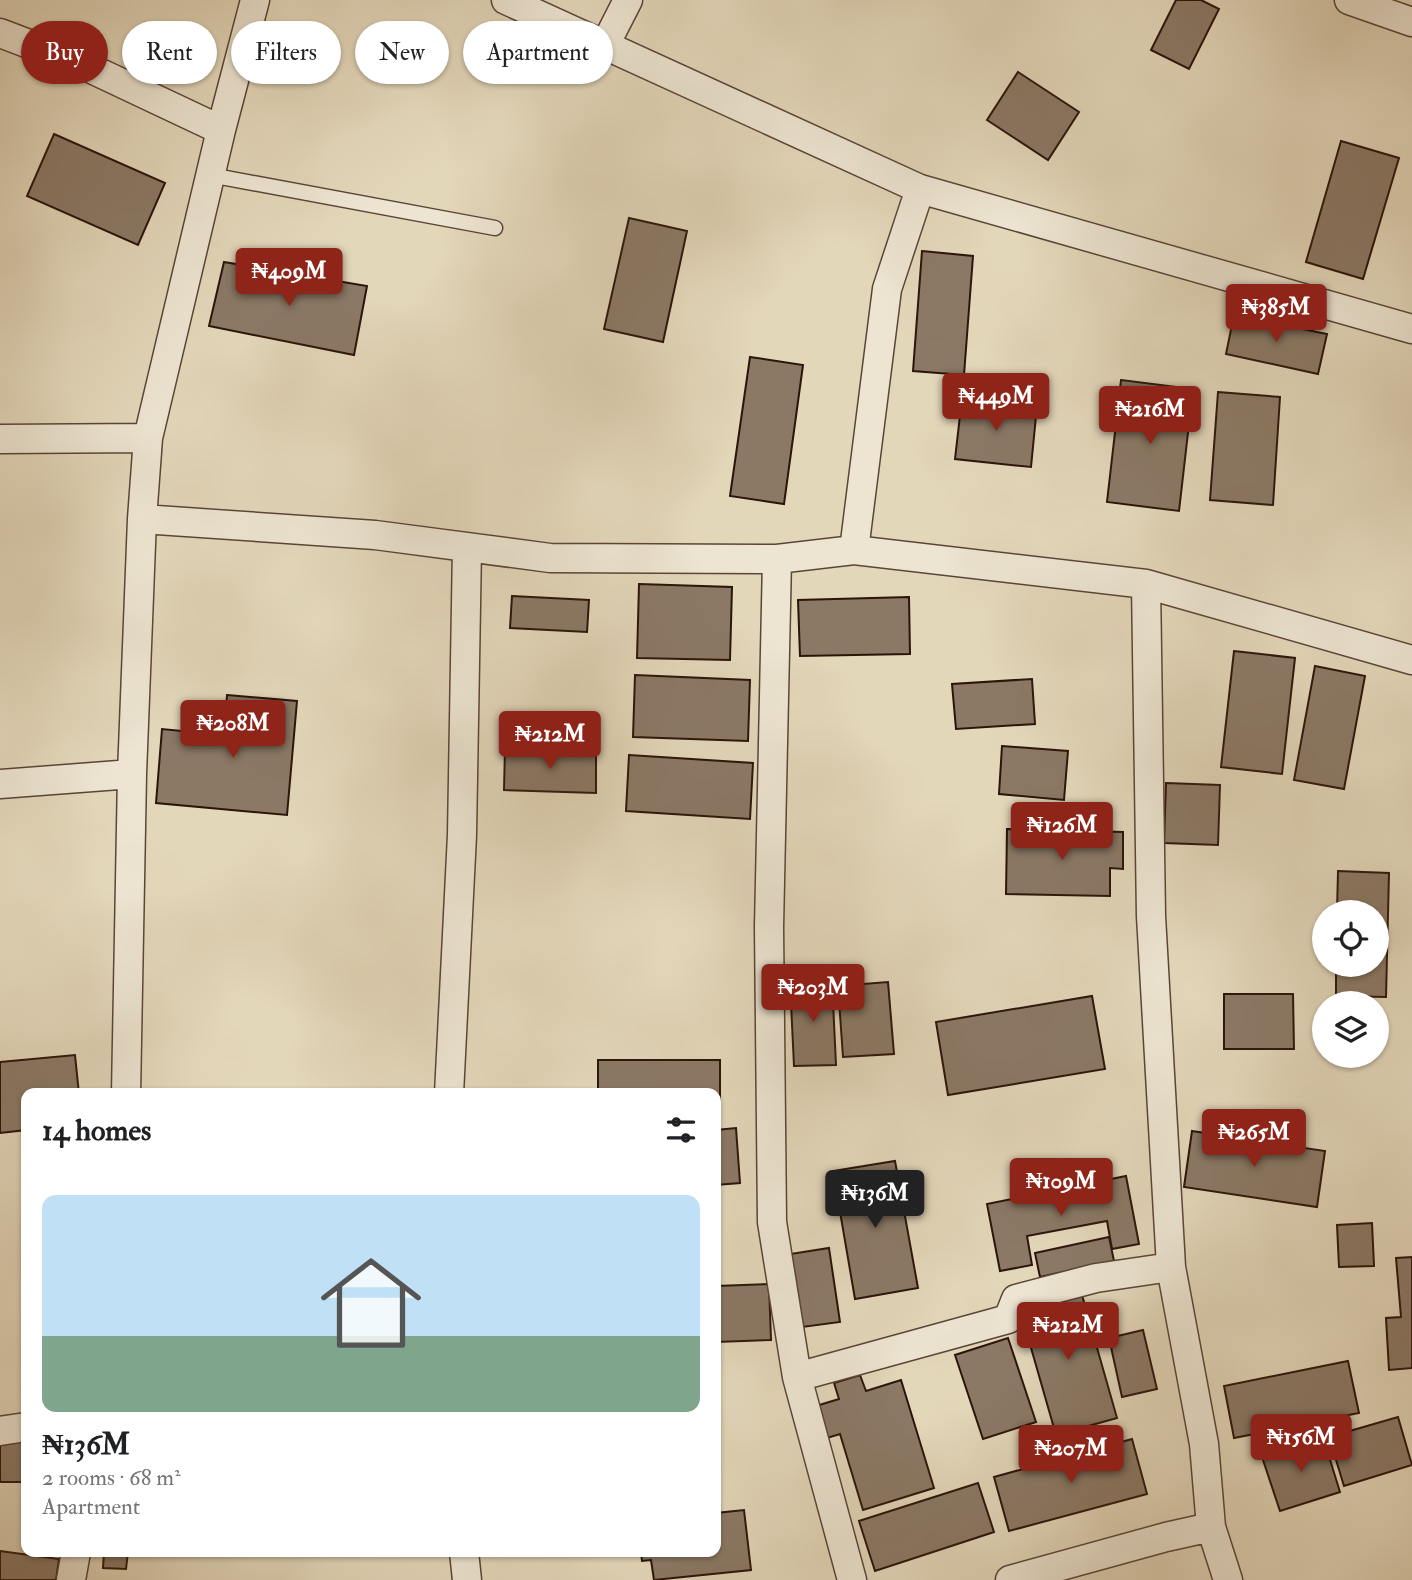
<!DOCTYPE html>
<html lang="en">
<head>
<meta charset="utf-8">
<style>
	:root { --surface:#fff; --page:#f6f6f6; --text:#202124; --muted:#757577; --line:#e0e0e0; --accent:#8f2418 }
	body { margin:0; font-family:"IM FELL Double Pica",serif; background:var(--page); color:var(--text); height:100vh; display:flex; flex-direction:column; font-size:26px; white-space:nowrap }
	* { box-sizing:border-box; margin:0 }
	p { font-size:23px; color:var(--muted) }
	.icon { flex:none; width:38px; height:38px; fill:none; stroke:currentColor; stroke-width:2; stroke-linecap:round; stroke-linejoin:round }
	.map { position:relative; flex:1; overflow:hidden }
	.side { position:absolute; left:21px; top:1088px; width:700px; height:469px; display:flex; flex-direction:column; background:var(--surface); border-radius:14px; box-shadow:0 2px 5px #0004 }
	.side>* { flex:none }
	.hud { position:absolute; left:21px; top:21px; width:700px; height:63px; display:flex; gap:14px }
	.controls { position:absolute; left:1312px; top:900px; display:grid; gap:14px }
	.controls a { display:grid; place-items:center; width:77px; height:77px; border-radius:50%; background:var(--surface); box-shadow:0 2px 5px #0004; font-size:35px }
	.price { position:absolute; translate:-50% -60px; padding:0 16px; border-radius:7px; background:var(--accent); color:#fff; font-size:23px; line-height:46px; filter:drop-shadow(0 2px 4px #0008) }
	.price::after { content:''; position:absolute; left:50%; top:42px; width:21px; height:16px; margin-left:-10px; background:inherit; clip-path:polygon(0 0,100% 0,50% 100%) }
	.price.selected { background:#222; color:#fff }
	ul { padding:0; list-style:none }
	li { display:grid; align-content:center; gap:14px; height:371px; padding:0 21px }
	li+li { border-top:2px solid var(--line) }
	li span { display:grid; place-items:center; height:217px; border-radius:14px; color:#555 }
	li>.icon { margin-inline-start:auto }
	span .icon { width:126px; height:126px; fill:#fffc; stroke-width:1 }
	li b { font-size:30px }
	h2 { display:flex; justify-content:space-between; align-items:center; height:84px; padding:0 21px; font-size:30px }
	.chip { padding:0 24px; border-radius:32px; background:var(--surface); box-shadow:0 2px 5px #0004; font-size:24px; line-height:63px }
	.chip.selected { background:var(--accent); color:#fff }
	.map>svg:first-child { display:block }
	.building { fill:#8b7966; stroke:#2c140b; stroke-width:2 }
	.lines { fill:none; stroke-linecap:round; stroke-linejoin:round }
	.service-casing { stroke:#5a4537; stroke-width:17 }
	.minor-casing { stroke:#5a4537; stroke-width:31 }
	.service { stroke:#ede5d2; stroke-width:14 }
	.minor { stroke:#ede5d2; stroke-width:28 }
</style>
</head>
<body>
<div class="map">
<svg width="1412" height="1580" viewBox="0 0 1412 1580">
	<rect width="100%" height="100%" fill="#e3d7ba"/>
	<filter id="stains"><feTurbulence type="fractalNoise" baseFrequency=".00286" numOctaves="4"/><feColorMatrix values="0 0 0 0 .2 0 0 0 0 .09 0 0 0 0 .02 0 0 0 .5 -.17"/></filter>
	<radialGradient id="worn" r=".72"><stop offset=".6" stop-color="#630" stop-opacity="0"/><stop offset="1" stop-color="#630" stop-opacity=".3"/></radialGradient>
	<path class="building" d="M1176,0h25l18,9 -30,60 -38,-19z
		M1018,72l61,40 -31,48 -61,-40z
		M54,134l111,49 -27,62 -111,-49z
		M1341,141l58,17 -36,121 -57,-17z
		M629,218l58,13 -24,111 -59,-13z
		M922,251l51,5 -9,119 -51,-4z
		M224,262l143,24 -13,69 -145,-29z
		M1234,315l93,19 -9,40 -92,-20z
		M750,357l53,8 -19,139 -54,-8z
		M1121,380l72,9 -14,122 -72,-9z
		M1218,392l62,5 -7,108 -63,-5z
		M962,398l75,8 -6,61 -76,-8z
		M639,584l93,3 -2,73 -93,-2z
		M512,596l77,4 -2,32 -77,-4z
		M909,597l1,57 -110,2 -2,-56z
		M1234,651l61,7 -13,116 -61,-7z
		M1315,666l50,10 -21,113 -50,-9z
		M635,675l115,5 -2,61 -115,-4z
		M1032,679l3,45 -79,5 -4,-45z
		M227,695l70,6 -10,114 -131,-12 6,-74 62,6z
		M1002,746l66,5 -4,49 -65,-6z
		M505,748l91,3v42l-92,-3z
		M629,755l124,8 -3,56 -124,-8z
		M1166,783l54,2 -2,60 -54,-2z
		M1007,829l116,3v37l-13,-1v28l-104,-2z
		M1338,871l51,2 -3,124 -50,-1v-32h41v-52h-40z
		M832,981l4,84 -42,1 -4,-84z
		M888,982l6,72 -51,3 -5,-71z
		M1224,994h69l1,55h-70z
		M1092,996l13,73 -157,26 -12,-73z
		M75,1055l4,39h-53v36l-26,3v-71z
		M598,1060h122v58h-4v-24h-118z
		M736,1128l4,55 -24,2v-55z
		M1192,1131l133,20 -8,56 -133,-20z
		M895,1161l23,127 -63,11 -22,-128z
		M1126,1176l13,68 -27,5 -5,-28 -80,15 5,29 -32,6 -13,-67z
		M1372,1223l2,43 -35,1 -2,-42z
		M1109,1237l5,24 -74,16 -5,-24z
		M829,1248l11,74 -45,6 -11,-73z
		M1412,1257v111l-23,2 -3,-52 15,-1 -5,-59z
		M769,1284l2,56 -55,2v-56z
		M1080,1288l37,130 -61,17 -37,-129z
		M1143,1330l14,59 -35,8 -13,-59z
		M1008,1338l28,84 -53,17 -28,-84z
		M1348,1361l11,52 -125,25 -10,-52z
		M860,1375l6,16 35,-11 33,108 -71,22 -23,-76 -13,4 -11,-32 23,-7 -5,-16z
		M1398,1417l14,48 -68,21 -15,-49z
		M1323,1437l17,55 -60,19 -18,-54z
		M1132,1439l15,55 -138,37 -15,-54z
		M0,1441l26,1v40h-26z
		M978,1483l16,49 -119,39 -16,-50z
		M744,1510l7,60 -97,10 -3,-20 -9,1 -1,-9h75v-39z
		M0,1551l59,8 -3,21h-56z
		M104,1552h24l-2,17 -23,-1z"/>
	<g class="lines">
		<defs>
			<path id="service" d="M210,175l285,53"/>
			<path id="minor" d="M506,0l414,189 492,140
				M1349,0l63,22
				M0,33l79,30 142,67
				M605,45l23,-45
				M0,439l148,-1
				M142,519l233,16 175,23 227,1 77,-9 292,34 266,76
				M854,550l33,-261 33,-100
				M777,559l-8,368 3,295 25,155 55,203
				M1146,584l5,332 20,351 33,177 7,83 17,53
				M0,784l132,-10
				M126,1094l6,-320 10,-255 6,-81 73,-308 34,-130
				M449,1094l13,-259 5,-288
				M797,1377l211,-58 8,-20 80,-21 75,-11
				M0,1431l26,-4
				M464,1552l3,28
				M71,1580l5,-28
				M1010,1580l156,-43 45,-10"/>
		</defs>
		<use href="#service" class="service-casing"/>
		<use href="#minor" class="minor-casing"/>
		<use href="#service" class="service"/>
		<use href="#minor" class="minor"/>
	</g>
	<rect width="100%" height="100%" filter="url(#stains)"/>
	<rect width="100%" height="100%" fill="url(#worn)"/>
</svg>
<div class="controls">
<a><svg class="icon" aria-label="locate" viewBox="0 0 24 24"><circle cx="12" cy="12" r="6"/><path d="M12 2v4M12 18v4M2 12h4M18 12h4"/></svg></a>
<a><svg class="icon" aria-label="layers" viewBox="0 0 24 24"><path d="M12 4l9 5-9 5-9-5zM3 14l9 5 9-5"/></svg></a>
</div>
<b class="price" style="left:289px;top:308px">₦409M</b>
<b class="price" style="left:1276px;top:344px">₦385M</b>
<b class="price" style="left:996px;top:433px">₦449M</b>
<b class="price" style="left:1150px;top:446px">₦216M</b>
<b class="price" style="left:233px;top:760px">₦208M</b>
<b class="price" style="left:550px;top:771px">₦212M</b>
<b class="price" style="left:1062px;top:862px">₦126M</b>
<b class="price" style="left:813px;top:1024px">₦203M</b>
<b class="price" style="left:1254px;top:1169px">₦265M</b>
<b class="price" style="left:1061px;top:1218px">₦109M</b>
<b class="price selected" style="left:875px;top:1230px">₦136M</b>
<b class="price" style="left:1068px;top:1362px">₦212M</b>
<b class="price" style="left:1301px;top:1474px">₦156M</b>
<b class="price" style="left:1071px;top:1485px">₦207M</b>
<div class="hud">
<a class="chip selected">Buy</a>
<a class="chip">Rent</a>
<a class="chip">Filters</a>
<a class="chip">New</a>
<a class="chip">Apartment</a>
</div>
<section class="side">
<h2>14 homes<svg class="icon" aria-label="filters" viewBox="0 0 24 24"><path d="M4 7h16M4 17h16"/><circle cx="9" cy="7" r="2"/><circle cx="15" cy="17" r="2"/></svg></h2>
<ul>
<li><span style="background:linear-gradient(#bfe0f5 65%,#7fa58c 0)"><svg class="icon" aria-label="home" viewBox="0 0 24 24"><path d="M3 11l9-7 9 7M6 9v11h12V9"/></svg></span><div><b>₦136M</b><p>2 rooms · 68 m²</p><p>Apartment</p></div></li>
</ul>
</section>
</div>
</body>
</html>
